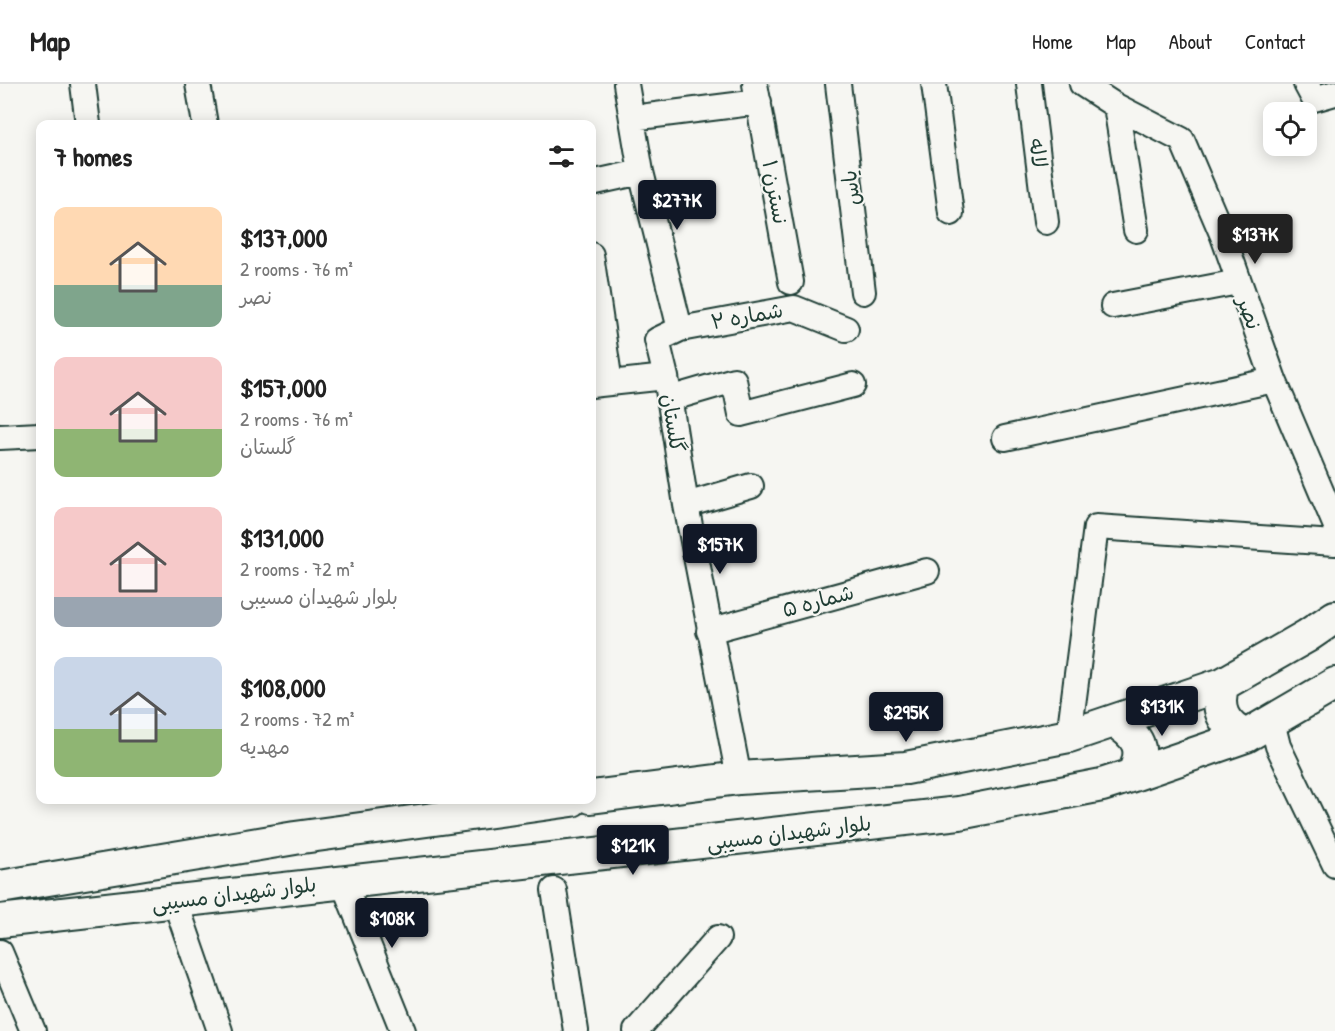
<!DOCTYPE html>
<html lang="en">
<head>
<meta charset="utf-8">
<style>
	:root { --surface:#fff; --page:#f6f6f6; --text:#222; --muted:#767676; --line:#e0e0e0; --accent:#111827 }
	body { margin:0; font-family:"Patrick Hand","Playpen Sans Arabic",sans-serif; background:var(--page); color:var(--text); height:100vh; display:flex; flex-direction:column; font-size:22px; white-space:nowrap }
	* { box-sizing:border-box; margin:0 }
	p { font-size:20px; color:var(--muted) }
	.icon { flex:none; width:33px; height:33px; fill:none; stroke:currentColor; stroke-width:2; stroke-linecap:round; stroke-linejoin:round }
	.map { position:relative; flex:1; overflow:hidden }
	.sheet { position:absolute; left:36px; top:36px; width:560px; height:684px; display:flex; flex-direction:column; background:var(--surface); border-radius:12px; box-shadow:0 3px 15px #0003 }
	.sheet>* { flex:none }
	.tools { position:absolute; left:1263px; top:18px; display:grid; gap:12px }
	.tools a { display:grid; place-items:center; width:54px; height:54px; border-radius:12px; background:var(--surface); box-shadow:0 3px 15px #0003; font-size:30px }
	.price { position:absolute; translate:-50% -51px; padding:0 14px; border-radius:6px; background:var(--accent); color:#fff; font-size:20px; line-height:39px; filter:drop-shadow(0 2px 3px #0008) }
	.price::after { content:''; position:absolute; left:50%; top:36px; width:18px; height:14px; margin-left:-9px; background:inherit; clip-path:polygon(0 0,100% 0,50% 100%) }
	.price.active { background:#222; color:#fff }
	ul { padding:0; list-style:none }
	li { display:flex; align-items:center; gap:18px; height:150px; padding:0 18px }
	li span { display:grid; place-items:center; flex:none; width:168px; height:120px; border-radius:12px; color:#555 }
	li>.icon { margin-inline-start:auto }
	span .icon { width:72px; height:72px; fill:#fffc; stroke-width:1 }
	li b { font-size:26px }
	h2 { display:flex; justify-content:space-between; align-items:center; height:72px; padding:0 18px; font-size:26px }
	header { display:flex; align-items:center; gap:36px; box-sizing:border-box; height:84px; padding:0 30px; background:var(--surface); border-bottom:2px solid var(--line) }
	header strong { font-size:28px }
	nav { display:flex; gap:33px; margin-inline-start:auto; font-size:21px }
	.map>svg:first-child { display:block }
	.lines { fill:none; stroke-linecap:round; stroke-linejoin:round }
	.minor-casing { stroke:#1f3d34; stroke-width:28 }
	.major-casing { stroke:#1f3d34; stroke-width:36 }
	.minor { stroke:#f6f6f2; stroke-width:24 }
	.major { stroke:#f6f6f2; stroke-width:32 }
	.labels { text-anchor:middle; stroke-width:4.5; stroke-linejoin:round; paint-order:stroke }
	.street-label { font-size:21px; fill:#1f3d34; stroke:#f6f6f2 }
</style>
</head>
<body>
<header>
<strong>Map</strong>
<nav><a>Home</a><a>Map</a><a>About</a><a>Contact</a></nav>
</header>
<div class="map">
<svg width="1335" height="947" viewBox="0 0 1335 947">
	<rect width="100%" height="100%" fill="#f6f6f2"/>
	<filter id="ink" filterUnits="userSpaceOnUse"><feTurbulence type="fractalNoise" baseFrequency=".0167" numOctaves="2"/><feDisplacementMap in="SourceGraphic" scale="12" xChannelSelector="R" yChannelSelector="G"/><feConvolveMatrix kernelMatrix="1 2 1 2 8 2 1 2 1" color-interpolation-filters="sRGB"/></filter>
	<g filter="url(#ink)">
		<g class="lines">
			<defs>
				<path id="minor" d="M83,0l5,40
					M198,0l7,40
					M626,0l15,88 39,157 -23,11 9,37 20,128 53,273
					M755,0l36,198
					M838,0l25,208
					M934,0l17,129
					M1029,0l17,138
					M1082,0l34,22 66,34 41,96 51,144 61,144
					M1306,0l8,15 21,-6
					M1116,22l20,124
					M632,34l127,-16
					M591,99l50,-11
					M591,171l19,128
					M1113,222l125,-24
					M680,245l114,-21 52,21
					M591,301l75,-8
					M669,315l65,-19 7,34 112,-29
					M0,353l40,-2
					M1005,354l269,-58
					M686,421l65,-19
					M709,547l218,-60
					M1272,638l6,24 57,119
					M1069,652l27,-209 239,16
					M343,798l60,149
					M554,806l22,141
					M175,817l45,130
					M0,868l33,79
					M636,947l82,-93"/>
				<path id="major" d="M1223,600c-8,24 0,42 23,52
					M1114,637c25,15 32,28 19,54
					M591,713l148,-19 167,-10 163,-32 154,-52 84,-48 28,-19
					M0,803l295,-49 277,-38
					M0,837l959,-108 143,-28 31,-10 113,-39 89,-52"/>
			</defs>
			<use href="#minor" class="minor-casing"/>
			<use href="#major" class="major-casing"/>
			<use href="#minor" class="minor"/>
			<use href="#major" class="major"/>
		</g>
	</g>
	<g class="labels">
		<g class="street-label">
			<text transform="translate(1038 69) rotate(83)" y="7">لاله</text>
			<text transform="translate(851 104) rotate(-97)" y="7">یاس</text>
			<text transform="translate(775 108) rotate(80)" y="7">نسترن ۱</text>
			<text transform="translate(1249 229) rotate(70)" y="7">نصر</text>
			<text transform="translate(747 232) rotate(-10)" y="7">شماره ۲</text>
			<text transform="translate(673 339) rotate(81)" y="7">گلستان</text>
			<text transform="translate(818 517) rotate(-15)" y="7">شماره ۵</text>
			<text transform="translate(789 749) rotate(-7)" y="7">بلوار شهیدان مسیبی</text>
			<text transform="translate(234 810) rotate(-7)" y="7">بلوار شهیدان مسیبی</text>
		</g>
	</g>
</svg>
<div class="tools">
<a><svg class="icon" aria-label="locate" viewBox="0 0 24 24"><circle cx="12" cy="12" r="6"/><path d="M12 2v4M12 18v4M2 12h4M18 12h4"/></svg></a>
</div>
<b class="price" style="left:677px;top:147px">$277K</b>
<b class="price active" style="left:1255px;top:181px">$137K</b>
<b class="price" style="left:720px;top:491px">$157K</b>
<b class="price" style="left:1162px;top:653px">$131K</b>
<b class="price" style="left:906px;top:659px">$295K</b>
<b class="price" style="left:633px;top:792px">$121K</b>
<b class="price" style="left:392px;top:865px">$108K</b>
<section class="sheet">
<h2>7 homes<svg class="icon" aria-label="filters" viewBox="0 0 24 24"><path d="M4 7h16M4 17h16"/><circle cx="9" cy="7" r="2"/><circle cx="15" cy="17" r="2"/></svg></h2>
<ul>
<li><span style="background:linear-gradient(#ffd9b3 65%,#7fa58c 0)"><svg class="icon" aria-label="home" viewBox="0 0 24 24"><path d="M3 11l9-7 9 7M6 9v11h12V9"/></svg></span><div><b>$137,000</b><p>2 rooms · 76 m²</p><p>نصر</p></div></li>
<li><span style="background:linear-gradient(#f6c9c9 60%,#8fb573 0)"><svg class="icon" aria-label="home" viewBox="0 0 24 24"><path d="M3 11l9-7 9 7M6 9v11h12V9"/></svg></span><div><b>$157,000</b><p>2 rooms · 76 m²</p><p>گلستان</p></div></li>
<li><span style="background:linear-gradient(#f6c9c9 75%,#9aa5b1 0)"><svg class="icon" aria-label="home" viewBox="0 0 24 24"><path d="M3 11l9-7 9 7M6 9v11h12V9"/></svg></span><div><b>$131,000</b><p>2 rooms · 72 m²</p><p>بلوار شهیدان مسیبی</p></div></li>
<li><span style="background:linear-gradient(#c9d6e8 60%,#8fb573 0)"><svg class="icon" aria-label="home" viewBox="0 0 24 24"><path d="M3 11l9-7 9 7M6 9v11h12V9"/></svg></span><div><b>$108,000</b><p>2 rooms · 72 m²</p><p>مهدیه</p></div></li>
</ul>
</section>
</div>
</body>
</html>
